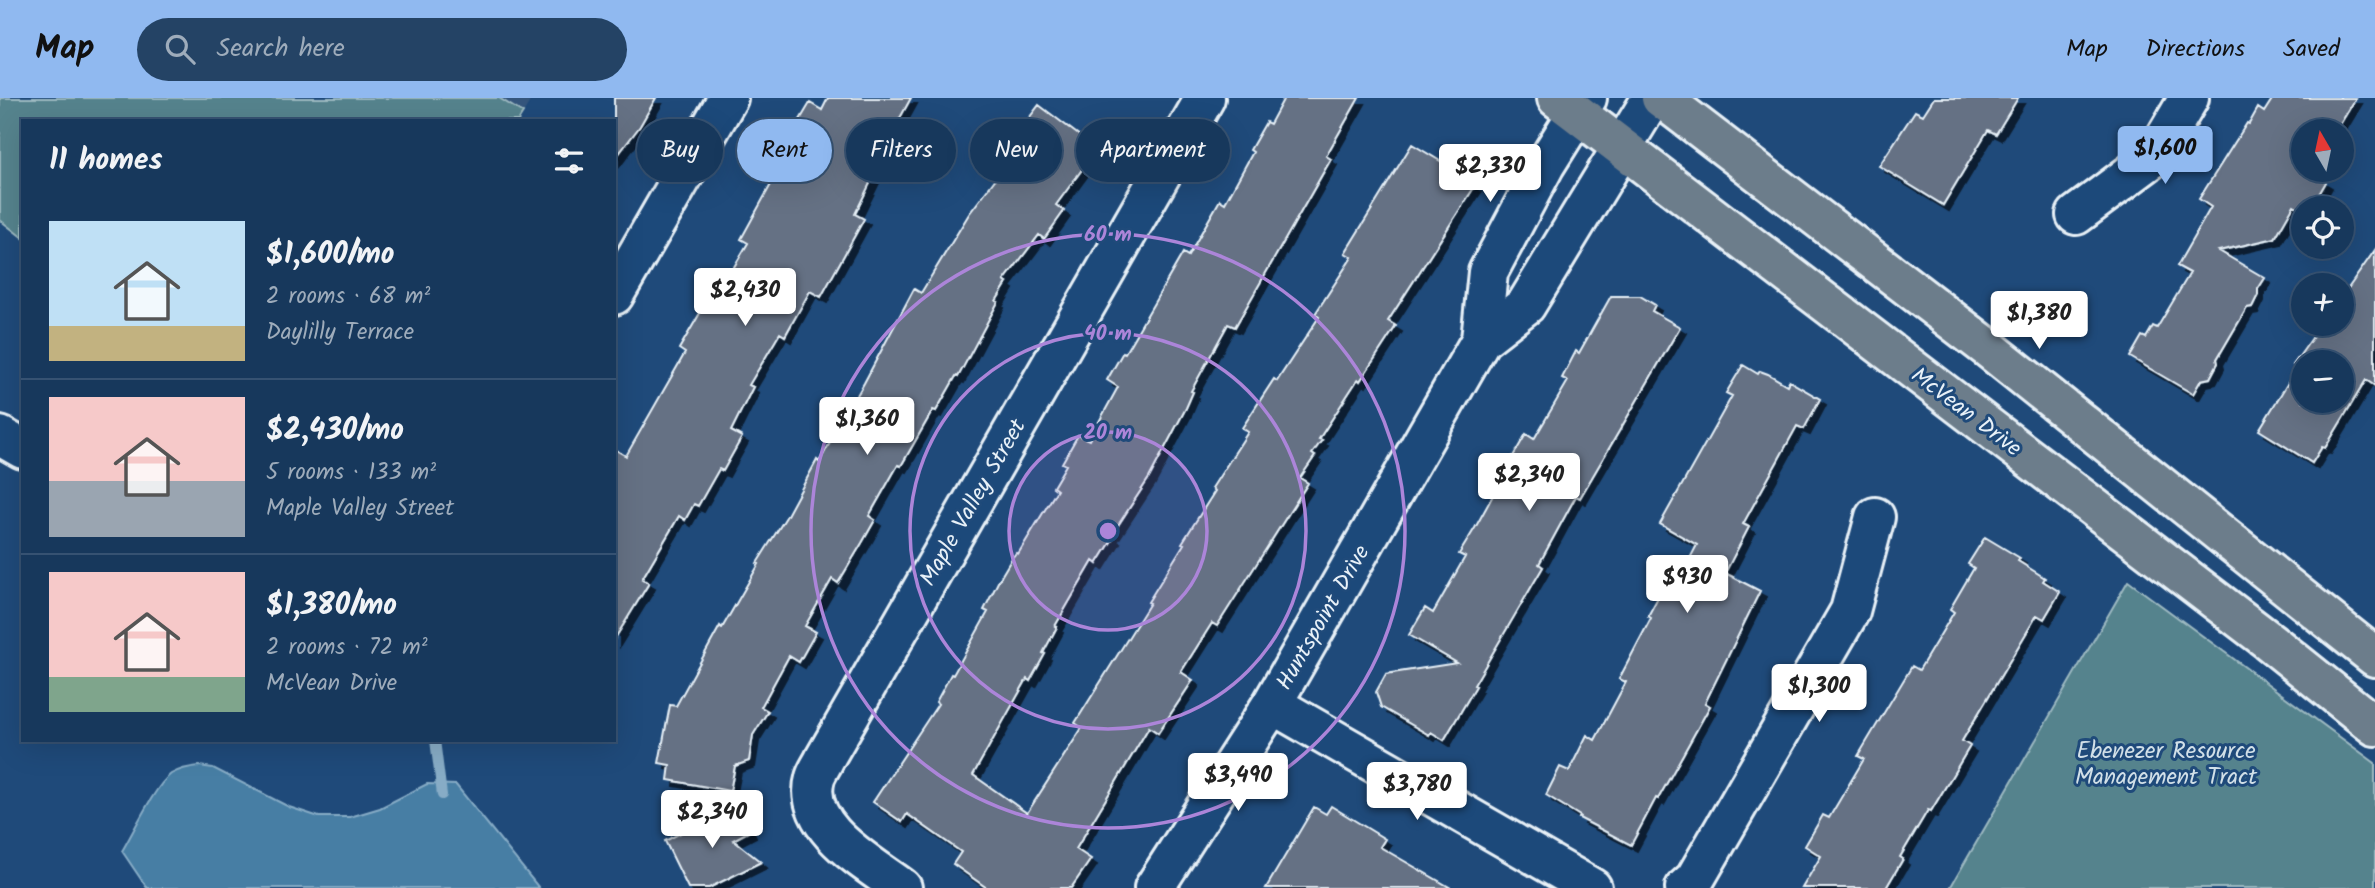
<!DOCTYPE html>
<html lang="en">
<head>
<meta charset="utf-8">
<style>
	:root { --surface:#17385c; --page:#244365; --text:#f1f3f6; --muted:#9eacbb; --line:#365272; --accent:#90b9f0 }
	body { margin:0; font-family:Kalam,sans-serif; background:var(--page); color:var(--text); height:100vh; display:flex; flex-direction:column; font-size:26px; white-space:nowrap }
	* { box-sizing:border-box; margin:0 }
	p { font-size:23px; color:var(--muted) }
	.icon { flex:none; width:38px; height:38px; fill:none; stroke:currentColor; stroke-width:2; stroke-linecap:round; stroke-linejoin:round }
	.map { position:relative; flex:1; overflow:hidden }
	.side { position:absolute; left:21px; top:21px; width:595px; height:623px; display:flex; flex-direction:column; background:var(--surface); border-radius:0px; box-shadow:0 7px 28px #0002,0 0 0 2px var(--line) }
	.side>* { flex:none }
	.hud { position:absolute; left:637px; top:21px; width:665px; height:63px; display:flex; gap:14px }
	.needle { width:46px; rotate:351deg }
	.tools { position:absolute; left:2291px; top:21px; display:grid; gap:14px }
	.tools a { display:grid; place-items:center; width:63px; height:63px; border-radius:50%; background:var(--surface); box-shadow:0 7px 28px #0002,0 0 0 2px var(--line); font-size:35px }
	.price { position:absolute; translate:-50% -60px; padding:0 16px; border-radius:7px; background:#fff; color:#222; font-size:23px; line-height:46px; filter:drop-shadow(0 2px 4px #0008) }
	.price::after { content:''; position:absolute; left:50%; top:42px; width:21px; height:16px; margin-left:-10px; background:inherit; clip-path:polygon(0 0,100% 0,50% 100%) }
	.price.selected { background:var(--accent); color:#111 }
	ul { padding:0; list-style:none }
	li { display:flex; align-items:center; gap:21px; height:175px; padding:0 28px }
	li+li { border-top:2px solid var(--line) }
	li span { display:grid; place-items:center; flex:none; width:196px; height:140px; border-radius:0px; color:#555 }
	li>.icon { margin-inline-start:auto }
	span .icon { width:84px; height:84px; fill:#fffc; stroke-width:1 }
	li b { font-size:30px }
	h2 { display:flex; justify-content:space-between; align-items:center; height:84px; padding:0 28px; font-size:30px }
	.chip { padding:0 24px; border-radius:32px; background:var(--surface); box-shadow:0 7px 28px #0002,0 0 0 2px var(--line); font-size:24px; line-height:63px }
	.chip.selected { background:var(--accent); color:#111 }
	header { display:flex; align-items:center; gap:42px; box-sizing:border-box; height:98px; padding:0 35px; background:var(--accent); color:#111 }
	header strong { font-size:33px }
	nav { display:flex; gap:38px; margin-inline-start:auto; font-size:24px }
	.search { width:490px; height:63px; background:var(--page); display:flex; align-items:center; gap:18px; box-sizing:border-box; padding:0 24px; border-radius:38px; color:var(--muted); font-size:26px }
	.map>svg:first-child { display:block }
	.built { fill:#34567d }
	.green { fill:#55838d; stroke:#9ebac2; stroke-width:2 }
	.water { fill:#477ea4; stroke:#87acc6; stroke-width:2 }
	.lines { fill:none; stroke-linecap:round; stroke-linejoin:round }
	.stream { stroke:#87acc6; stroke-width:10 }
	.building { fill:#657184; stroke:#e8f1f8; stroke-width:2; fill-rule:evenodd; filter:url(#shadow) }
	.minor-casing { stroke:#e8f1f8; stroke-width:44 }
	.major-casing { stroke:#e8f1f8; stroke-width:44 }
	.minor { stroke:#1f4a7a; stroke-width:38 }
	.major { stroke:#6c7d8b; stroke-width:38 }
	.ring { fill:none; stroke:#ac85d9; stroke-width:3.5 }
	.labels { text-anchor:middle; stroke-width:6; stroke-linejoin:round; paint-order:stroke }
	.street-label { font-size:23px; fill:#e8f1f8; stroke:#1f4a7a }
	.park-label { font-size:23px; fill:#d2e0e8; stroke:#1f4a7a }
	.centre { fill:#ac85d9; stroke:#1f4a7a; stroke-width:3.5 }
	.ring-label { font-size:21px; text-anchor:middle; font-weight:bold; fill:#ac85d9; stroke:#1f4a7a; stroke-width:6; stroke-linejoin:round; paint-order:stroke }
</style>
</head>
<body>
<header>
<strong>Map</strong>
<div class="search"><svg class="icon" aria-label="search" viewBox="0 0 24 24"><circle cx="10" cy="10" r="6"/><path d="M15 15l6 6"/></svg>Search here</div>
<nav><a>Map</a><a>Directions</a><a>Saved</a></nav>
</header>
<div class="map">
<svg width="2375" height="790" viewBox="0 0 2375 790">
	<defs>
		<filter id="shadow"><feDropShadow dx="6" dy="6" stdDeviation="0" flood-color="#0009"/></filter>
	</defs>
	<rect width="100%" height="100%" fill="#1f4a7a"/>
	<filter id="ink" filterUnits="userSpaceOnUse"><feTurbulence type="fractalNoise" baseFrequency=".0143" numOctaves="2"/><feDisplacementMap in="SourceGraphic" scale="14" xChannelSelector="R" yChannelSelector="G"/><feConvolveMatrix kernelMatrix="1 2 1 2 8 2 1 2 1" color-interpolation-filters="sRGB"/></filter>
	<g filter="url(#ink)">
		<path class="built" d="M499,0h33l-9,15z"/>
		<path class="green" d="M0,0h499l24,15 -5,8h-495v117l-23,-18z
			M2128,483l247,182v125h-425z"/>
		<path class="water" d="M199,668l14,2 76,39 30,10h31l30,-9 47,-24 29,1 83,103h-392l-25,-37c12,-20 32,-64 49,-77 9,-5 18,-7 28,-8z"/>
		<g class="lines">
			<path class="stream" d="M435,642l7,55"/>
		</g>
		<path class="building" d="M614,0h42l-16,28 -26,34z
			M828,0h83l-38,69 4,2 -22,45 9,5 -43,78 -11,-6 -25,45 -5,-3 -31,52 4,2 -22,44 11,6 -19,34 -4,-2 -21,37 -4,-2 -9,16 -6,-4 -37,63 7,4 -35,57v-191l12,7 59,-103 -6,-4 34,-58 5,3 30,-51 -7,-4 61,-111 -5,-3 13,-22 12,7z
			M1284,0h75l-33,58 5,3 -96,168 -7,-3 -37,67 2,1 -7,16 -37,70 -38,58 3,1 -17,27 -4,-3 -38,65 2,1 -14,26 2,1 -15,27 -3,-2 -54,96 54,38 55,-85 -7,-5 75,-120 -2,-1 36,-58 -2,-1 33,-52 -3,-3 36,-56 -6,-4 32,-49 3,2 42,-64 -4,-3 37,-57 -7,-4 67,-109 53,32 -1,3 11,7 -87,135 8,5 -36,55 -2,-2 -39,60 3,1 -10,14 3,2 -15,22 8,5 -91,143 -5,-3 -31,49 12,8 -35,53 -9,-6 -73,122 15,10 -20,29h-84l-34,-24 8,-12 -54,-38 -5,8 -29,-20 65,-98 -2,-2 15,-28 2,1 35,-63 -4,-2 15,-30 13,-22 4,-5 2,1 39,-64 -4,-3 13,-22 -4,-2 16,-28 11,5 29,-53 -11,-7 16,-28 2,1 58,-100 5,3 32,-56 5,3 28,-51 -3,-2 16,-28 4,2z
			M1934,0h84l-22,36 -8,-4 -45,75 -64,-39 36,-55 8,4z
			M2273,0h83l-20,33h-33v39h10l-2,3 15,9 -15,26h-8v2l-9,-5 -19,33 -56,13 46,27 -7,11v6l-6,12 -5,1 -30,51 1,4 -8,15 -9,2 -8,14 -63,-37 12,-21 4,2 7,-12 4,2 33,-55 -13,-7 34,-59 -12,-8 48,-76 2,1 9,-16 6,4z
			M1039,7l58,44 -41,56 8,6 -20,28 -5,-4 -35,46 3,2 -11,18 2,1 -40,75 -2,-1 -20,35 -3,-1 -32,56 -3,-1 -29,51 6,4 -13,23 -24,40 -6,-4 -27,47 11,6 -17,30 -10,-6 -28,51 7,4 -15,24 -4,26 -14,5 -5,25 -62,-11 2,-15 -11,-2 11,-58 6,1 44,-80 2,2 37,-64 -2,-1 29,-46 31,-57 2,2 45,-79 50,-94 7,4 48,-79 43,-57 -8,-6z
			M2375,152v136l-9,-6 -41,68 -3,-1 -10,16 -53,-33 38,-62 -4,-3 29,-41h20v-27zM2303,264h39v39h-39z
			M1611,198h29l15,9 -3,6 28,16 -100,171 -4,-2 -37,68 4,3 -69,118 2,1 -32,54 -13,-8 -2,3 -48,-28 -5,-15 10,-18 71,-11 -48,-28 16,-27 8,5 32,-56 -6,-3 16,-26 38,-69 -1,-1 14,-24 8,5 34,-58 -6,-3 14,-27 3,2z
			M1743,267l15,9 2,-3 8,3 19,11 2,-4 31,18 -16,30 -7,-3 -54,98 6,3 -24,46 35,18 -55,112 5,3 -52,93 -2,-1 -25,47 -52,-27 1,-2 -34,-21 14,-28 9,4 18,-36 8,5 31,-58 -7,-3 32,-61 -3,-2 16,-30 9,5 24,-46 -37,-21 72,-128 -6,-3z
			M1985,439l35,21 -2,3 27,17 -2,3 17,11 -16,27 -7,-4 -75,126 8,5 -39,65 -3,-1 -28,47 3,2 -17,29h-84l19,-32 -16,-10 18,-31 6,3 35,-59 -6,-3 54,-90 7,4 35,-58 -4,-3 24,-41 -6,-4z
			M737,706l13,27 -17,9 28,22 -52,26h-21l-23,-47z
			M1331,708l54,33 -5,8 71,41h-185l48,-81 12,7z"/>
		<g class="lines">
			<defs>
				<path id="minor" d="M2076,117l78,-58 35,-59
					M614,197l114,-197
					M1481,242l7,-68 57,-107 42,-67
					M0,338l23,13
					M1272,606l320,184
					M902,790c-32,-24 -101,-61 -87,-110 2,-7 7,-13 10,-20l380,-660
					M1154,790l118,-184 209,-364 45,-35 126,-207
					M1685,790l10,-9 155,-268 25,-94"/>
				<path id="major" d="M1557,0l712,543 106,85
					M1661,0l327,250 387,309"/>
			</defs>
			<use href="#minor" class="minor-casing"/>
			<use href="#major" class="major-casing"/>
			<use href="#minor" class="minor"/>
			<use href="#major" class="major"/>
		</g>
	</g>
	<circle cx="1108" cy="433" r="99" fill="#ac85d9" fill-opacity=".12"/>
	<g class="ring">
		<circle cx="1108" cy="433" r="99"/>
		<circle cx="1108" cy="433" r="198"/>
		<circle cx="1108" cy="433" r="297"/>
	</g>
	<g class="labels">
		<g class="street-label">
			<text transform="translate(1967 313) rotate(37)" y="8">McVean Drive</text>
			<text transform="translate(972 404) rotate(-60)" y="8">Maple Valley Street</text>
			<text transform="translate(1322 519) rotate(-60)" y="8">Huntspoint Drive</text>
		</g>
		<g class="park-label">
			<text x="2166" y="660">Ebenezer Resource<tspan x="2166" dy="26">Management Tract</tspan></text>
		</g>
	</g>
	<circle cx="1108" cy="433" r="10" class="centre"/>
	<g class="ring-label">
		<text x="1108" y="143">60 m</text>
		<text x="1108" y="242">40 m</text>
		<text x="1108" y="341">20 m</text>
	</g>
</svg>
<div class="tools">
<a><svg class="needle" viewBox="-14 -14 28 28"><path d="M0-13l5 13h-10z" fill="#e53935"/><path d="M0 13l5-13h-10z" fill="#9eacbb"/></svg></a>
<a><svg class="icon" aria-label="locate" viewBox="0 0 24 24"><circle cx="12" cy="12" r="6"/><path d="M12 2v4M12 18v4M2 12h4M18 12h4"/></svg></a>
<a>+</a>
<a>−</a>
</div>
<b class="price selected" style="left:2165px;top:88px">$1,600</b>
<b class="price" style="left:1490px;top:106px">$2,330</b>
<b class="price" style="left:745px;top:230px">$2,430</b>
<b class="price" style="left:2039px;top:253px">$1,380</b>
<b class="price" style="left:867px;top:359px">$1,360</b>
<b class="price" style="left:1529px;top:415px">$2,340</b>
<b class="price" style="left:1687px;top:517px">$930</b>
<b class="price" style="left:1819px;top:626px">$1,300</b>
<b class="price" style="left:1238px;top:715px">$3,490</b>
<b class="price" style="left:1417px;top:724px">$3,780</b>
<b class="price" style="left:712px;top:752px">$2,340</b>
<div class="hud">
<a class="chip">Buy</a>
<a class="chip selected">Rent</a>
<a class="chip">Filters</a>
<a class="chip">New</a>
<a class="chip">Apartment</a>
</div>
<section class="side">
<h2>11 homes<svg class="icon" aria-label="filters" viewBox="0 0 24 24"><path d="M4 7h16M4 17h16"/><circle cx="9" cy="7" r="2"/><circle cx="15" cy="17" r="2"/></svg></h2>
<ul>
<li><span style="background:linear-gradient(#bfe0f5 75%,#c2b280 0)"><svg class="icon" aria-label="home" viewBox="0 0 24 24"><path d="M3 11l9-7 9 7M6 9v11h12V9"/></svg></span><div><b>$1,600/mo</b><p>2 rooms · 68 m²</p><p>Daylilly Terrace</p></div></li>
<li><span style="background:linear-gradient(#f6c9c9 60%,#9aa5b1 0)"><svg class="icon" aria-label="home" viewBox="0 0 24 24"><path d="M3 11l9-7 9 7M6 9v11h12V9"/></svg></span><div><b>$2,430/mo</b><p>5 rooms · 133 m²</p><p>Maple Valley Street</p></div></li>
<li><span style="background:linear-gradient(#f6c9c9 75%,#7fa58c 0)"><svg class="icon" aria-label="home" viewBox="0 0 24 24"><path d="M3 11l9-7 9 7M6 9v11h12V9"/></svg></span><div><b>$1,380/mo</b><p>2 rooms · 72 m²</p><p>McVean Drive</p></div></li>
</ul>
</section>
</div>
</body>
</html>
